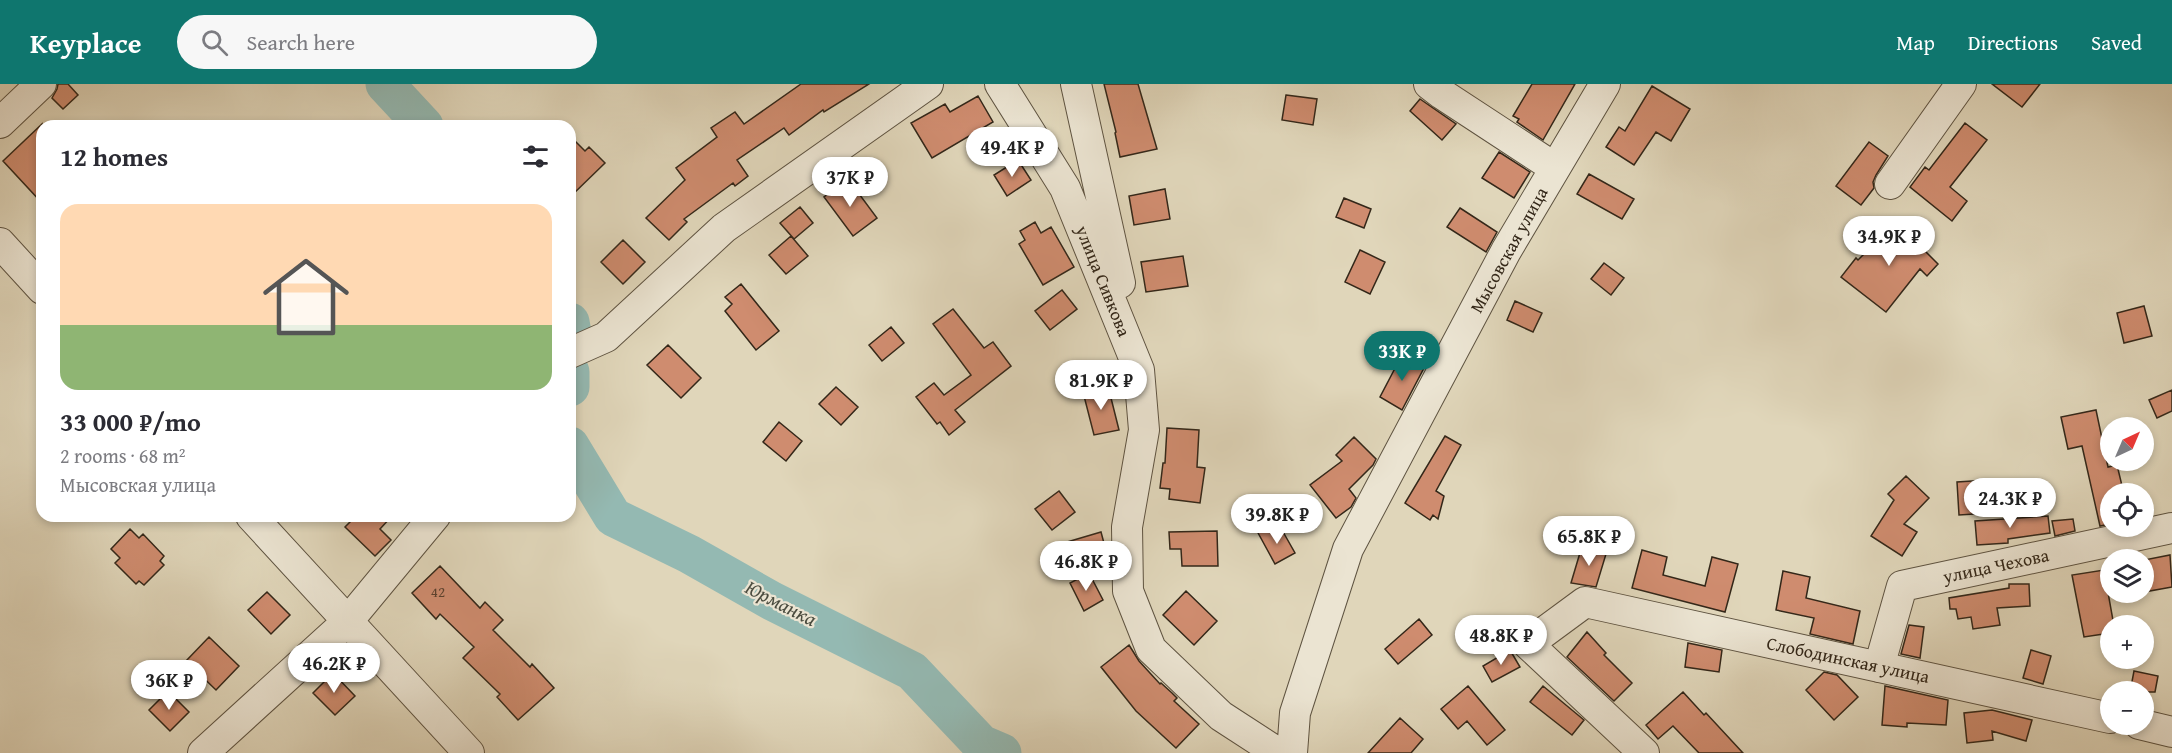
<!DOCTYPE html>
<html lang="en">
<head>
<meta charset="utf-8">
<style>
	:root { --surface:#fff; --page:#f7f7f7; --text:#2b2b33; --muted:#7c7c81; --line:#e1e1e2; --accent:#0f766e }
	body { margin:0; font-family:"Gentium Book Plus",serif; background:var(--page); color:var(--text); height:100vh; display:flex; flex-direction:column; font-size:22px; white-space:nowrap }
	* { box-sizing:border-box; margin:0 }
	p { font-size:20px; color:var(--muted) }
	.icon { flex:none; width:33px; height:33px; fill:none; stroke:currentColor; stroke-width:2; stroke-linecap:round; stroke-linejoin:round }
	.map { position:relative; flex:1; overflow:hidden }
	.drawer { position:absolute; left:36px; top:36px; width:540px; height:402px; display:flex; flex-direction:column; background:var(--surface); border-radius:18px; box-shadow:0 3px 9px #0003 }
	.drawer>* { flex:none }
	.needle { width:39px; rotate:44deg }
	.fabs { position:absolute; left:2100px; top:333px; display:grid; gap:12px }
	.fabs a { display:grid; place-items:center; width:54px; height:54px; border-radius:50%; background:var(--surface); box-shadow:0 3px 9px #0003; font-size:30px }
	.price { position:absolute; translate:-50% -51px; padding:0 14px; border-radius:21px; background:#fff; color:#222; font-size:20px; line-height:39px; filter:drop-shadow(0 2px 3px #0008) }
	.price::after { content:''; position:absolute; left:50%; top:36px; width:18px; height:14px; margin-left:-9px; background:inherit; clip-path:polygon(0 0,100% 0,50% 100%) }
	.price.on { background:var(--accent); color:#fff }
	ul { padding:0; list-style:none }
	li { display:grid; align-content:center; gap:12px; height:318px; padding:0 24px }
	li+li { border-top:2px solid var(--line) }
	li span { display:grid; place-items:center; height:186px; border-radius:18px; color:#555 }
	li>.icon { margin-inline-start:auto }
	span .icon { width:108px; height:108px; fill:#fffc; stroke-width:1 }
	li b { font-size:26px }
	h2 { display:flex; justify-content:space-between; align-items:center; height:72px; padding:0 24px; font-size:26px }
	header { display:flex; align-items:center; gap:36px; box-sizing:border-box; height:84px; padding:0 30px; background:var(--accent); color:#fff }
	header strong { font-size:28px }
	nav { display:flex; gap:33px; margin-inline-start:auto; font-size:21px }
	.search { width:420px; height:54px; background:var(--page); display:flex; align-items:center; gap:15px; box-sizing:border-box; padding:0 21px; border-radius:33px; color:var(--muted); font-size:22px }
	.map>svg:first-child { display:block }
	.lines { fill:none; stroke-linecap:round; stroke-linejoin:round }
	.river { stroke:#94b9b2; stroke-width:39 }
	.building { fill:#cf8c6f; stroke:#332719; stroke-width:1.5 }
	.minor-casing { stroke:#5e5341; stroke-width:32 }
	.minor { stroke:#ebe4d2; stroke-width:30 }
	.labels { text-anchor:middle; stroke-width:4.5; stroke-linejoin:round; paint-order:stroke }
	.number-label { font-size:15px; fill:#5a402e }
	.street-label { font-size:18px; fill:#332719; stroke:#ebe4d2 }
	.water-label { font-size:20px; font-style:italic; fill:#4b4c3f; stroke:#ebe4d2 }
</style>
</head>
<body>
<header>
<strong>Keyplace</strong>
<div class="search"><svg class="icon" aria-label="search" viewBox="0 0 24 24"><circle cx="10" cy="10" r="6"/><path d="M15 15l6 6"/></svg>Search here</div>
<nav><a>Map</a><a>Directions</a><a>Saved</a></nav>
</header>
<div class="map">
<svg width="2172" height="669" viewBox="0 0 2172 669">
	<rect width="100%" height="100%" fill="#e0d6ba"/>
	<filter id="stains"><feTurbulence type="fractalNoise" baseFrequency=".00333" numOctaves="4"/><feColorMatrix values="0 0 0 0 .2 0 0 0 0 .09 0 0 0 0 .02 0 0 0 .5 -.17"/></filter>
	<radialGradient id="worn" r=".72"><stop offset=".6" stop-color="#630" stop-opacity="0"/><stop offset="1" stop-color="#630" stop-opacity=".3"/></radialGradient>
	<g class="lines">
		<path class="river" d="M385,0l39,42
			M570,238l2,11
			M570,303v-15
			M570,362l43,71 76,37 83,47 140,70 69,73 21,9"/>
	</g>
	<path class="building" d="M58,0h10l10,11 -15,14 -11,-11 5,-9z
		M801,0h68l-45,28 -1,-2 -34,25 -5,-7 -47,32 11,16 -13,10 -2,-3 -49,36 3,3 -18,18 -23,-22 39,-38 -9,-12 41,-31 -6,-9 24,-16 9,12z
		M1104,0h34l19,65 -37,8 -5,-24 1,-1z
		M1532,0h43l-32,56 -26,-18 2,-3 -6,-3z
		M1992,0h48l-18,23z
		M1652,2l38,23 -19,32 -15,-9 -22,33 -28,-18 13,-20 6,4z
		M1286,11l31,4 -4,26 -31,-5z
		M978,12l15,26 -61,36 -21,-35 34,-19 5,8z
		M1420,15l36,25 -14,16 -32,-29z
		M1965,39l22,17 -37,47 17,14 -15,20 -42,-34 15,-20 4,3z
		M42,40v79l-39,-42z
		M570,52l15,15 4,-4 16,16 -35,34z
		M1869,58l19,14 -12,19 -3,7 1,6 -13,17 -25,-19z
		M1499,68l31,20 -16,26 -32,-20z
		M1018,76l13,20 -24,16 -13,-21z
		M1589,90l45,25 -12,20 -45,-25z
		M848,95l29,39 -24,18 -29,-39z
		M1165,105l5,30 -36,6 -5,-29z
		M1344,114l27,11 -7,19 -28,-11z
		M800,123l13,16 -19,16 -14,-16z
		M1460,124l37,24 -11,20 -39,-25z
		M1035,138l6,11 10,-6 23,40 -31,18 -24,-41 6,-4 -5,-9z
		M1896,138l42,42 -11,12 -7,-7 -34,43 -45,-35 15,-19 2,2z
		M791,152l17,20 -22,18 -17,-19z
		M623,156l22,22 -22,22 -22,-22z
		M1360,166l25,12 -15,32 -25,-12z
		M1183,172l5,30 -42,6 -5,-30z
		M1604,179l20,15 -13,17 -20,-16z
		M741,200l38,47 -23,19 -31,-39 7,-7 -7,-7z
		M1062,206l15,19 -27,21 -15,-19z
		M1515,217l27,12 -9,19 -26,-12z
		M2144,222l8,30 -28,7 -7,-30z
		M953,225l31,39 9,-6 18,24 -56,44 10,12 -16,13 -9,-13 -3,2 -21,-27 18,-14 10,12 27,-20 -38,-51z
		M891,243l13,16 -22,18 -13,-16z
		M668,261l33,33 -20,20 -34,-33z
		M1403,269l22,13 -23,44 -22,-13z
		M1108,302l11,44 -25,5 -11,-43z
		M836,303l22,20 -17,18 -22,-21z
		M2172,306v21l-15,7 -8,-18z
		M2096,326l12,57 9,-2 7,29h-14v30l-10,2 -18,-80 -14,3 -7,-32z
		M779,338l23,19 -16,20 -23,-19z
		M1167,344l32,2 -2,37 8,1 -5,35 -31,-4 1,-10 -10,-1 3,-25h2z
		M1445,352l16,9 -25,46 8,5 -6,23 -5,-4 -3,5 -25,-17z
		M1354,353l22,22 -3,6 -24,24 7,9 -5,9 -15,11 -26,-33 32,-24 -6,-6z
		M1906,392l23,22 -25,26 13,8 -15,24 -31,-20 23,-36 -6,-6z
		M1988,396l2,33 -31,2 -2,-33z
		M1059,407l16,21 -23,18 -17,-21z
		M356,432h36l-12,13 11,11 -16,16 -30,-29z
		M2048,432l2,17 -42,6v4l-31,2 -2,-24z
		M2073,435l2,12 -20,5 -3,-15z
		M130,445l9,9 4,-4 21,22 -4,5 4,4 -20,20 -5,-4 -3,3 -21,-21 5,-5 -9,-9z
		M1282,446l13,23 -20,11 -18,-33z
		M1217,447l1,35h-36l-1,-17h-11l-1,-17z
		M1101,448l8,30 -33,9 -9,-29z
		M1582,462l24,8 -10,33 -25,-4z
		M1642,466l25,7 -4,18 42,11 7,-29 26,7 -13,48 -93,-24z
		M2170,471l2,32 -28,5v-32z
		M440,482l40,42 5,-6 18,18 -10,10 37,37 2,-3 22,24 -36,32 -21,-23 3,-3 -37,-36 11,-11 -34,-33 -4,5 -24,-26z
		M2104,486l10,56h-4v7l-26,4 -12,-62z
		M1783,487l27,6 -4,21 54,13 -7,33 -43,-10 4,-16 -38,-8z
		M1089,489l14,27 -19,11 -14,-28z
		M2009,500h20l1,22 -33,2 3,17 -27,4 -2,-12 -13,2 -2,-10h-6l-1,-11 60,-10z
		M1186,507l31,30 -23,24 -31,-30z
		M267,508l23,23 -19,19 -23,-24z
		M1419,535l13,16 -34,29 -13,-15z
		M1909,541l15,2 -4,31 -19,-4z
		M1587,548l19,21 -2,2 28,28 -18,18 -47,-44z
		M209,553l30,29 -23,24 -30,-29z
		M1688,559l34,7 -3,22 -34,-5z
		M1129,561l10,16 21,23 1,-1 11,10 5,5 -3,3 25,23 -23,24 -40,-37 -35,-44z
		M1510,566l10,17 -28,15 -9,-16z
		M2031,566l20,6 -8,28 -20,-6z
		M2134,587l24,5 -3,16h-25z
		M1824,588l13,3 21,22 -24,23 -28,-30z
		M333,589l22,23 -20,19 -22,-22z
		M1468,602l37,44 -18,15 -20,-24 -9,8 -17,-20z
		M1543,602l41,34 -12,15 -42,-33z
		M1885,602l63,14 -2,25 -39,-2v4l-25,-2z
		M168,607l21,21 -19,19 -21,-21z
		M1683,608l21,23 2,-2 37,40h-44l-26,-27 -15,13 -12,-14z
		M1992,626l40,10 -6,21 -34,-10 1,9 -26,3 -3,-30z
		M1400,634l23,21 -12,14h-43z"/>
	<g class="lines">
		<defs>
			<path id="minor" d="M1000,0l65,104 74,182 5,60 -17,97 1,64 23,58 70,67 57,37
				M1076,0l44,199
				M1429,0l13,10 113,74
				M0,39l41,-39
				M1890,100l71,-100
				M0,159l42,46
				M570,269l36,-16 118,-109 204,-144
				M251,432l218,237
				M1879,583l23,-81 270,-58
				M2139,640l33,8
				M203,669l145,-132 87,-105
				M1292,669l3,-40 53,-164 158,-298 99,-167
				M1644,669l-116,-109 57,-42 525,116"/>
		</defs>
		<use href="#minor" class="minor-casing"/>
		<use href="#minor" class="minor"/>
	</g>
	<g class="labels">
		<g class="number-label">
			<text x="438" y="513">42</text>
		</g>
		<g class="street-label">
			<text transform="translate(1509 166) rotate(-61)" y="6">Мысовская улица</text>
			<text transform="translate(1103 197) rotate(68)" y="6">улица Сивкова</text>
			<text transform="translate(1996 482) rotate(-12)" y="6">улица Чехова</text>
			<text transform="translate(1848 576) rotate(12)" y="6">Слободинская улица</text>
		</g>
		<g class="water-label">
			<text transform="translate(781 519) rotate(27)" y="7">Юрманка</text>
		</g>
	</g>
	<rect width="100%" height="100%" filter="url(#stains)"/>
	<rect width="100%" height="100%" fill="url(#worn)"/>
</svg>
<div class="fabs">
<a><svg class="needle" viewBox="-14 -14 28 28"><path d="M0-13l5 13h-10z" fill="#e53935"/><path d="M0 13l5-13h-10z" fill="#7c7c81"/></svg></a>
<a><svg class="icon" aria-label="locate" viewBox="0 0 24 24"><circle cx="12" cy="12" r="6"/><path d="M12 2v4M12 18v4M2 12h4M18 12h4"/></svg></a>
<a><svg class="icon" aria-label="layers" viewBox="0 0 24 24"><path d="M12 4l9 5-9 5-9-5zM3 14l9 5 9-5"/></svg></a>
<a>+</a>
<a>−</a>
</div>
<b class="price" style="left:1012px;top:94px">49.4K ₽</b>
<b class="price" style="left:850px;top:124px">37K ₽</b>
<b class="price" style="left:1889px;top:183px">34.9K ₽</b>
<b class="price on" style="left:1402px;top:298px">33K ₽</b>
<b class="price" style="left:1101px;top:327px">81.9K ₽</b>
<b class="price" style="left:2010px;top:445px">24.3K ₽</b>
<b class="price" style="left:1277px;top:461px">39.8K ₽</b>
<b class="price" style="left:1589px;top:483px">65.8K ₽</b>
<b class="price" style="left:1086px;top:508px">46.8K ₽</b>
<b class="price" style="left:1501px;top:582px">48.8K ₽</b>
<b class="price" style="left:334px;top:610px">46.2K ₽</b>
<b class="price" style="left:169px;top:627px">36K ₽</b>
<section class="drawer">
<h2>12 homes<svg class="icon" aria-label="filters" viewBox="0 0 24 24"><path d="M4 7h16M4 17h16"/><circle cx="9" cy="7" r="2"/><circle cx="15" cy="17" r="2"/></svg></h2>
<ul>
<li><span style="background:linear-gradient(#ffd9b3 65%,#8fb573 0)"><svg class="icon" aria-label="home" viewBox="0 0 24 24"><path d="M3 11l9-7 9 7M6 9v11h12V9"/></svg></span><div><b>33 000 ₽/mo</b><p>2 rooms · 68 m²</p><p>Мысовская улица</p></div></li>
</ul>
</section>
</div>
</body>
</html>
